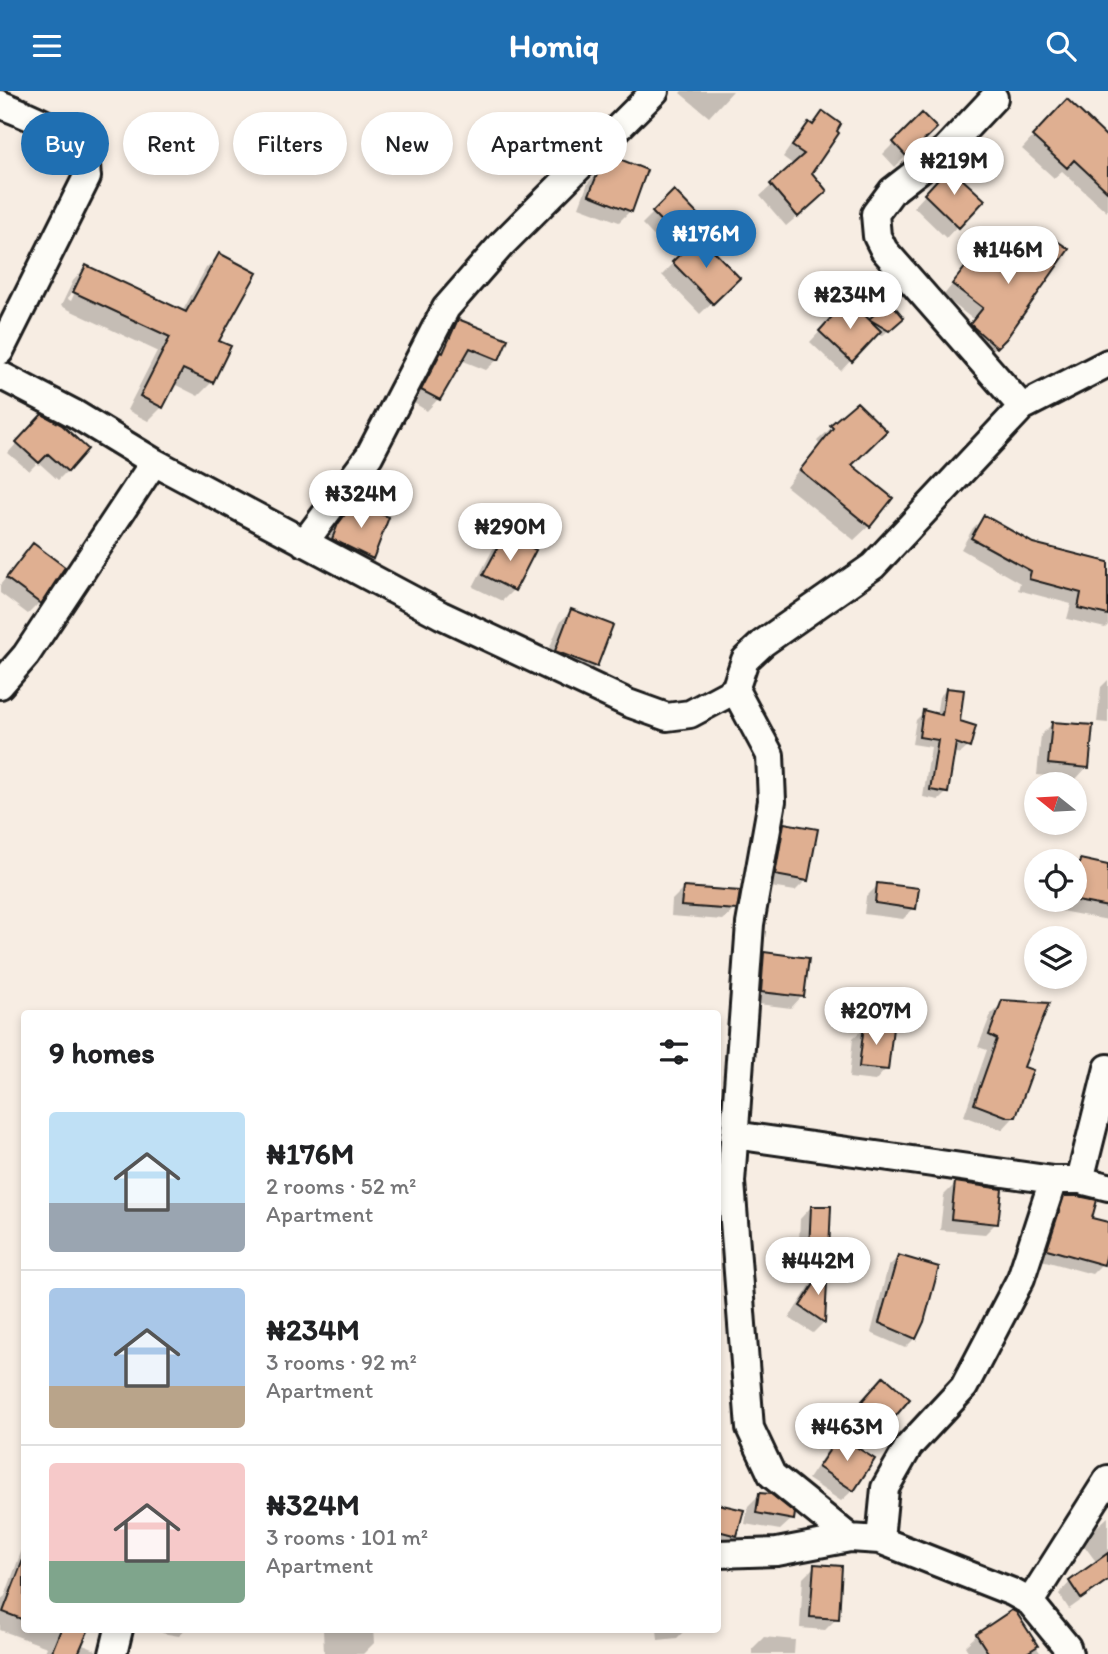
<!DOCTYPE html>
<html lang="en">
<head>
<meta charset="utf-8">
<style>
	:root { --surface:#fff; --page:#f2f2f2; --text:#202124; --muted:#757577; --line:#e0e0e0; --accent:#1f6fb2 }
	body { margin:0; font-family:Itim,sans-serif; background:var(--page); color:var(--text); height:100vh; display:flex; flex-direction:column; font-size:26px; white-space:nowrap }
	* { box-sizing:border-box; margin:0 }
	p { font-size:23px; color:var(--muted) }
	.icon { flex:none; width:38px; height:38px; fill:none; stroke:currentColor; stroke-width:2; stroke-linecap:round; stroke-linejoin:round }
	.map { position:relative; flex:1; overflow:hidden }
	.details { position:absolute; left:21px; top:919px; width:700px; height:623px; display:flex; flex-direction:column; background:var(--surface); border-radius:7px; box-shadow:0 4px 10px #0003 }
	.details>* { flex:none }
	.hud { position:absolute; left:21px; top:21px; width:700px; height:63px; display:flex; gap:14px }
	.needle { width:46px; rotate:288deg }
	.tools { position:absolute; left:1024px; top:681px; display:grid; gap:14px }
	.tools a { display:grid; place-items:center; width:63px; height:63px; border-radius:50%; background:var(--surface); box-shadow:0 4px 10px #0003; font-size:35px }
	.price { position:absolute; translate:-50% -60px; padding:0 16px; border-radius:24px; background:#fff; color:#222; font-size:23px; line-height:46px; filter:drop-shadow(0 2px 4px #0008) }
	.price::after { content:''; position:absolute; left:50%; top:42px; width:21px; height:16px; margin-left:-10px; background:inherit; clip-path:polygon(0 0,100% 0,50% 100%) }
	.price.active { background:var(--accent); color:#fff }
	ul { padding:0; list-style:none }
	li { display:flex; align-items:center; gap:21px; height:175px; padding:0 28px }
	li+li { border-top:2px solid var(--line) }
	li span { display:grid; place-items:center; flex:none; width:196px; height:140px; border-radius:7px; color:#555 }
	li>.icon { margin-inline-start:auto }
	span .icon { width:84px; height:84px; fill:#fffc; stroke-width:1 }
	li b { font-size:30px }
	h2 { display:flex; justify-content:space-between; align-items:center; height:84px; padding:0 28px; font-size:30px }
	.chip { padding:0 24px; border-radius:32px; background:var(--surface); box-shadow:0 4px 10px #0003; font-size:24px; line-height:63px }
	.chip.active { background:var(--accent); color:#fff }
	header { display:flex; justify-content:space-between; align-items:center; height:91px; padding:0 28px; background:var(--accent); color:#fff; font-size:32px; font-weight:800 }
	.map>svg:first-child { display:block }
	.shadow { fill:#0003; fill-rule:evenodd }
	.building { fill:#dfaf91; stroke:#1c1c1c; stroke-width:2 }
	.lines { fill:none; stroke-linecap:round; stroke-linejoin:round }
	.minor-casing { stroke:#1c1c1c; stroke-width:32 }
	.minor { stroke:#fdfcf7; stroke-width:26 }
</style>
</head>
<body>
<header><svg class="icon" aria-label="menu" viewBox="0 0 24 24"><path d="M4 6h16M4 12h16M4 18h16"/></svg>Homiq<svg class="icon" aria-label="search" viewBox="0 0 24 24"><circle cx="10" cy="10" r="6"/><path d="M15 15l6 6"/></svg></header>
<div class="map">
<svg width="1108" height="1563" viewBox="0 0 1108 1563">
	<rect width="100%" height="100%" fill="#f7ede3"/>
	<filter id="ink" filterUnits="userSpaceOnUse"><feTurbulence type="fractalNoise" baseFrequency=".0143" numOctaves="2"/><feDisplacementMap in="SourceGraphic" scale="14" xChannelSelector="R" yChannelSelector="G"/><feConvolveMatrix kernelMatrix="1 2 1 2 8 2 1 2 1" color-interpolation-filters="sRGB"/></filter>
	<g filter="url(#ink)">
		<path class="shadow" d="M682,0h51l-24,26 -29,-24z
			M1055,22l53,27 -1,72 -45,-41 -8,7 -32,-29z
			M823,23l-14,59 5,29 -28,24 -26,-30 34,-31 -11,-8 15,-22z
			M922,24l12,13 -39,39 -12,-13z
			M612,67l18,53 -11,11 -40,-15 9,-24z
			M949,78l33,31 -36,38 -32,-31z
			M674,101l27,28 -32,32 -27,-28z
			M1042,142l-37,105 -20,20 -24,-22 13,-16 -31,-24 38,-47 31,24 19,-29z
			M699,147l38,40 -37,36 -38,-39z
			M219,164l-2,87 -5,40 -14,14 -24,-12 -12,23 -14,14 -21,-11 30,-59 -96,-45 12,-25 13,-14 96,45 24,-44zM77,190h3l-9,20 -3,-2z
			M890,213l7,19 -15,13 -5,-4 -36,39 -31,-29 28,-30 31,10z
			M459,230l39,38 -12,11 -25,-10 -23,39 -11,12 -16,-10 19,-35 5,-6 12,-28z
			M857,313l-7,61 19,61 -15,14 -68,-54 33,-42 -2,-3z
			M32,335l35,45 -9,9 -20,-18 -9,9 -21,-18z
			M354,415l18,52 -12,11 -38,-18 5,-13z
			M985,426l47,27 76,19v62l-3,3 -38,-9 4,-15 -53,-14 2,-7 -59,-34 12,-21z
			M505,445l8,54 -11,11 -29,-14 21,-40z
			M33,454l30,23 -24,35 -11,11 -28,-21v-8z
			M571,520l25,55 -12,11 -40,-15 16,-40z
			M1108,589v43l-11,-1 4,-35z
			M947,598l21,58 -8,7 -7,-2 -6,40 -8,8 -16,-3 8,-50 -19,-3 4,-24 8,-8 12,4 3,-19z
			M1053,632l34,44 -11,12 -39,-4 4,-40z
			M785,734l21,55 -11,11 -31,-5 9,-50z
			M1080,770l28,6v53l-47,-9 3,-12h10v-32z
			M878,794l36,23 -11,11 -39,-5 2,-17z
			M683,798l52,20 -12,11 -52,-4 1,-16z
			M765,863l37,42 -11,12 -41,-5 3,-38z
			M1003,911l18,66 10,3 -18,47 -11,12 -38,-14 23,-66 -9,-3 13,-33z
			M865,936l21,42 -11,12 -26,-3 4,-40z
			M955,1093l41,39 -11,11 -45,-4 4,-35z
			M1065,1107l24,21 19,5v19l-6,21 -10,10 -54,-15 17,-51z
			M811,1116l16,43 -12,12 -17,-1 2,-42z
			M898,1166l24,65 -7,16 -10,10 -34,-15 17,-66z
			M826,1175l-2,56 -11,11 -24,-15 28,-43z
			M873,1299l15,33 -12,11 -24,-21z
			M839,1347l14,52 -12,11 -33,-22 20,-30z
			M760,1403l32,25 -12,11 -35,-6 3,-18z
			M718,1414l24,6 -6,24 -12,11 -6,-1z
			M1108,1426v64l-39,28 -10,-15 11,-12 27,-19 -14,-19 7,-11z
			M24,1453v85h63l-7,15 16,6 1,4h-53l3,-7 -47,-17v-30l5,-4z
			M815,1475l22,52 -12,12 -25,-2 3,-50z
			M1015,1523l26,40h-71l-5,-8 12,-11z
			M163,1538h22l-6,7 -17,-3z
			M323,1538h50l1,14 -11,11h-39z
			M657,1538h29l-9,9 -19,2z
			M764,1546l31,3 -1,14h-42v-5z"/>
		<path class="building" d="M1067,8l41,39v54l-34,-32 -7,8 -35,-32z
			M823,20l18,13 -4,7 2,2 -27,40 15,18 -29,26 -28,-33 34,-30 -12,-8 17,-24 4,3z
			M922,22l15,15 -30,29 -14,-15z
			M612,65l35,14 -15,42 -43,-17 10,-25z
			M949,76l36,33 -26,28 -35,-34z
			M674,99l29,30 -22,22 -29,-30z
			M1042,140l27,18 -63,90 -9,9 -27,-24 13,-16 -31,-24 29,-37 33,26z
			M699,145l41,42 -27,26 -41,-42z
			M219,162l38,20 -38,68 12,5 -18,37 -30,-14 -20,39 -23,-12 30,-59 -97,-45 13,-27 100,47z
			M848,208l33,32 -29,31 -33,-31z
			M890,210l14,17 -15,13 -20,-12z
			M458,228l50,20 -9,21 -29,-12 -30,52 -19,-10 20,-38 2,1z
			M857,311l30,29 -35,34 41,33 -23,29 -70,-57 33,-42 -3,-3z
			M42,323l20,11 26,24 -20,23 -20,-18 -9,9 -23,-21z
			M353,413l36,13 -16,42 -41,-20 6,-15z
			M984,424l49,28 75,19v53l-30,-7 3,-15 -52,-14 2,-8 -60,-33z
			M505,443l31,16 -21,41 -32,-16z
			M33,452l32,24 -24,37 -35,-26z
			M571,518l42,16 -16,42 -42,-16z
			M946,597l18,2 -4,31 16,5 -6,22 -14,-5 -8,50 -18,-3 8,-50 -19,-3 4,-27 19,5z
			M1052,631l41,3 -4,43 -41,-4z
			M784,732l34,6 -10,52 -33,-6z
			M1080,768l28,6v42l-36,-7 2,-1z
			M877,792l42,5 -3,21 -41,-6z
			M683,796l57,4 -3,19 -56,-4z
			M764,861l45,6 -5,39 -43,-5z
			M1002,909l47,3 -25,64 9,3 -17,47h-8l-34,-13 23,-65 -8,-4z
			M864,934l29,3 -5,42 -29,-3z
			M955,1091l47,7 -4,35 -47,-5z
			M1064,1105h14l19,4 -5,18 16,4v28l-4,15 -57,-16z
			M811,1115h20l-2,45 -20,-1z
			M898,1164l41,12 -15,55 -8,17 -37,-16z
			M828,1171l-3,61 -25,-17z
			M884,1285l26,23 -21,25 -27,-23z
			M839,1345l36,23 -21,32 -36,-24z
			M759,1402l12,1 24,19 -1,7 -38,-7z
			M718,1413l26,6 -7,26 -19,-5z
			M1108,1462v27l-27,19 -12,-18z
			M23,1469h1v60l-21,-8z
			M814,1473l28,2 -3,53 -29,-2z
			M1012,1519l4,2 22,34 -13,8h-36l-13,-20z
			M61,1538h28l-11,25h-27z"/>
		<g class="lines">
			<defs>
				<path id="minor" d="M994,7l-49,52 -53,41 -17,23 2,22 7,14 138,157 -149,159 -110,77 -18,17 -10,30 35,65 2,46 -22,123 -19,258 19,246 22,47 78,63 30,2 132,52 18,10 37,45 2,7
					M0,13c26,12 75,27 85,57 2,5 1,11 2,16l-87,174
					M0,284l75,39 79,48 287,153 187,88 39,14 23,-3 45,-24
					M1022,316l86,-44
					M304,452l65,-87 77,-148 56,-64 153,-153
					M0,594l26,-30 128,-193
					M734,1044l319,45h27l28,7
					M1080,1089l28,-112
					M880,1449l5,-52 24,-42 55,-59 57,-109 32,-98
					M718,1463l59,-2 73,-14
					M1030,1511l78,-123
					M113,1563l6,-25"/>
			</defs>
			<use href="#minor" class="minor-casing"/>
			<use href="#minor" class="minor"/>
		</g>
	</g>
</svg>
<div class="tools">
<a><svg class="needle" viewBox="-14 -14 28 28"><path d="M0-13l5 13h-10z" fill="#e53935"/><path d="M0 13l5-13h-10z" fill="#757577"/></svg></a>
<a><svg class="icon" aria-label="locate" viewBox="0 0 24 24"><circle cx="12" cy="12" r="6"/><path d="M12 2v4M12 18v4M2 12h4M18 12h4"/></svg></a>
<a><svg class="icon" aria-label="layers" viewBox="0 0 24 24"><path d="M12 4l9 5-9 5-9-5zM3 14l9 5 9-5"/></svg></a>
</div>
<b class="price" style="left:954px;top:106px">₦219M</b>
<b class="price active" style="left:706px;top:179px">₦176M</b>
<b class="price" style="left:1008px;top:195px">₦146M</b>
<b class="price" style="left:850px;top:240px">₦234M</b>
<b class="price" style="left:361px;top:439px">₦324M</b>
<b class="price" style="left:510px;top:472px">₦290M</b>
<b class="price" style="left:876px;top:956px">₦207M</b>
<b class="price" style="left:818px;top:1206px">₦442M</b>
<b class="price" style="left:847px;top:1372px">₦463M</b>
<div class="hud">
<a class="chip active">Buy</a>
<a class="chip">Rent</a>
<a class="chip">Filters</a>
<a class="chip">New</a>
<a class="chip">Apartment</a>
</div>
<section class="details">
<h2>9 homes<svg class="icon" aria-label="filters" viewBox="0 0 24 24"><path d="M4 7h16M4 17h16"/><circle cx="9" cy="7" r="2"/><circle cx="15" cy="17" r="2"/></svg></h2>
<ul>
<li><span style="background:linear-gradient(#bfe0f5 65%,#9aa5b1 0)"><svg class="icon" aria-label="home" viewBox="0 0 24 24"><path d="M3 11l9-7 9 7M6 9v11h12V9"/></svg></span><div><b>₦176M</b><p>2 rooms · 52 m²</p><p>Apartment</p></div></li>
<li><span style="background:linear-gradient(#a9c7e8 70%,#b9a48a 0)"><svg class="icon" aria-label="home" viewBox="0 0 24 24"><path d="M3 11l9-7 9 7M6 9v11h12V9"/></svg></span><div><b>₦234M</b><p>3 rooms · 92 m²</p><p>Apartment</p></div></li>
<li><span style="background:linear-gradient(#f6c9c9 70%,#7fa58c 0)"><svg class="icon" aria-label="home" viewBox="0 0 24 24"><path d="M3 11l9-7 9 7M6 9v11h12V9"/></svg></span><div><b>₦324M</b><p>3 rooms · 101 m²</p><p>Apartment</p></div></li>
</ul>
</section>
</div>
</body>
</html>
